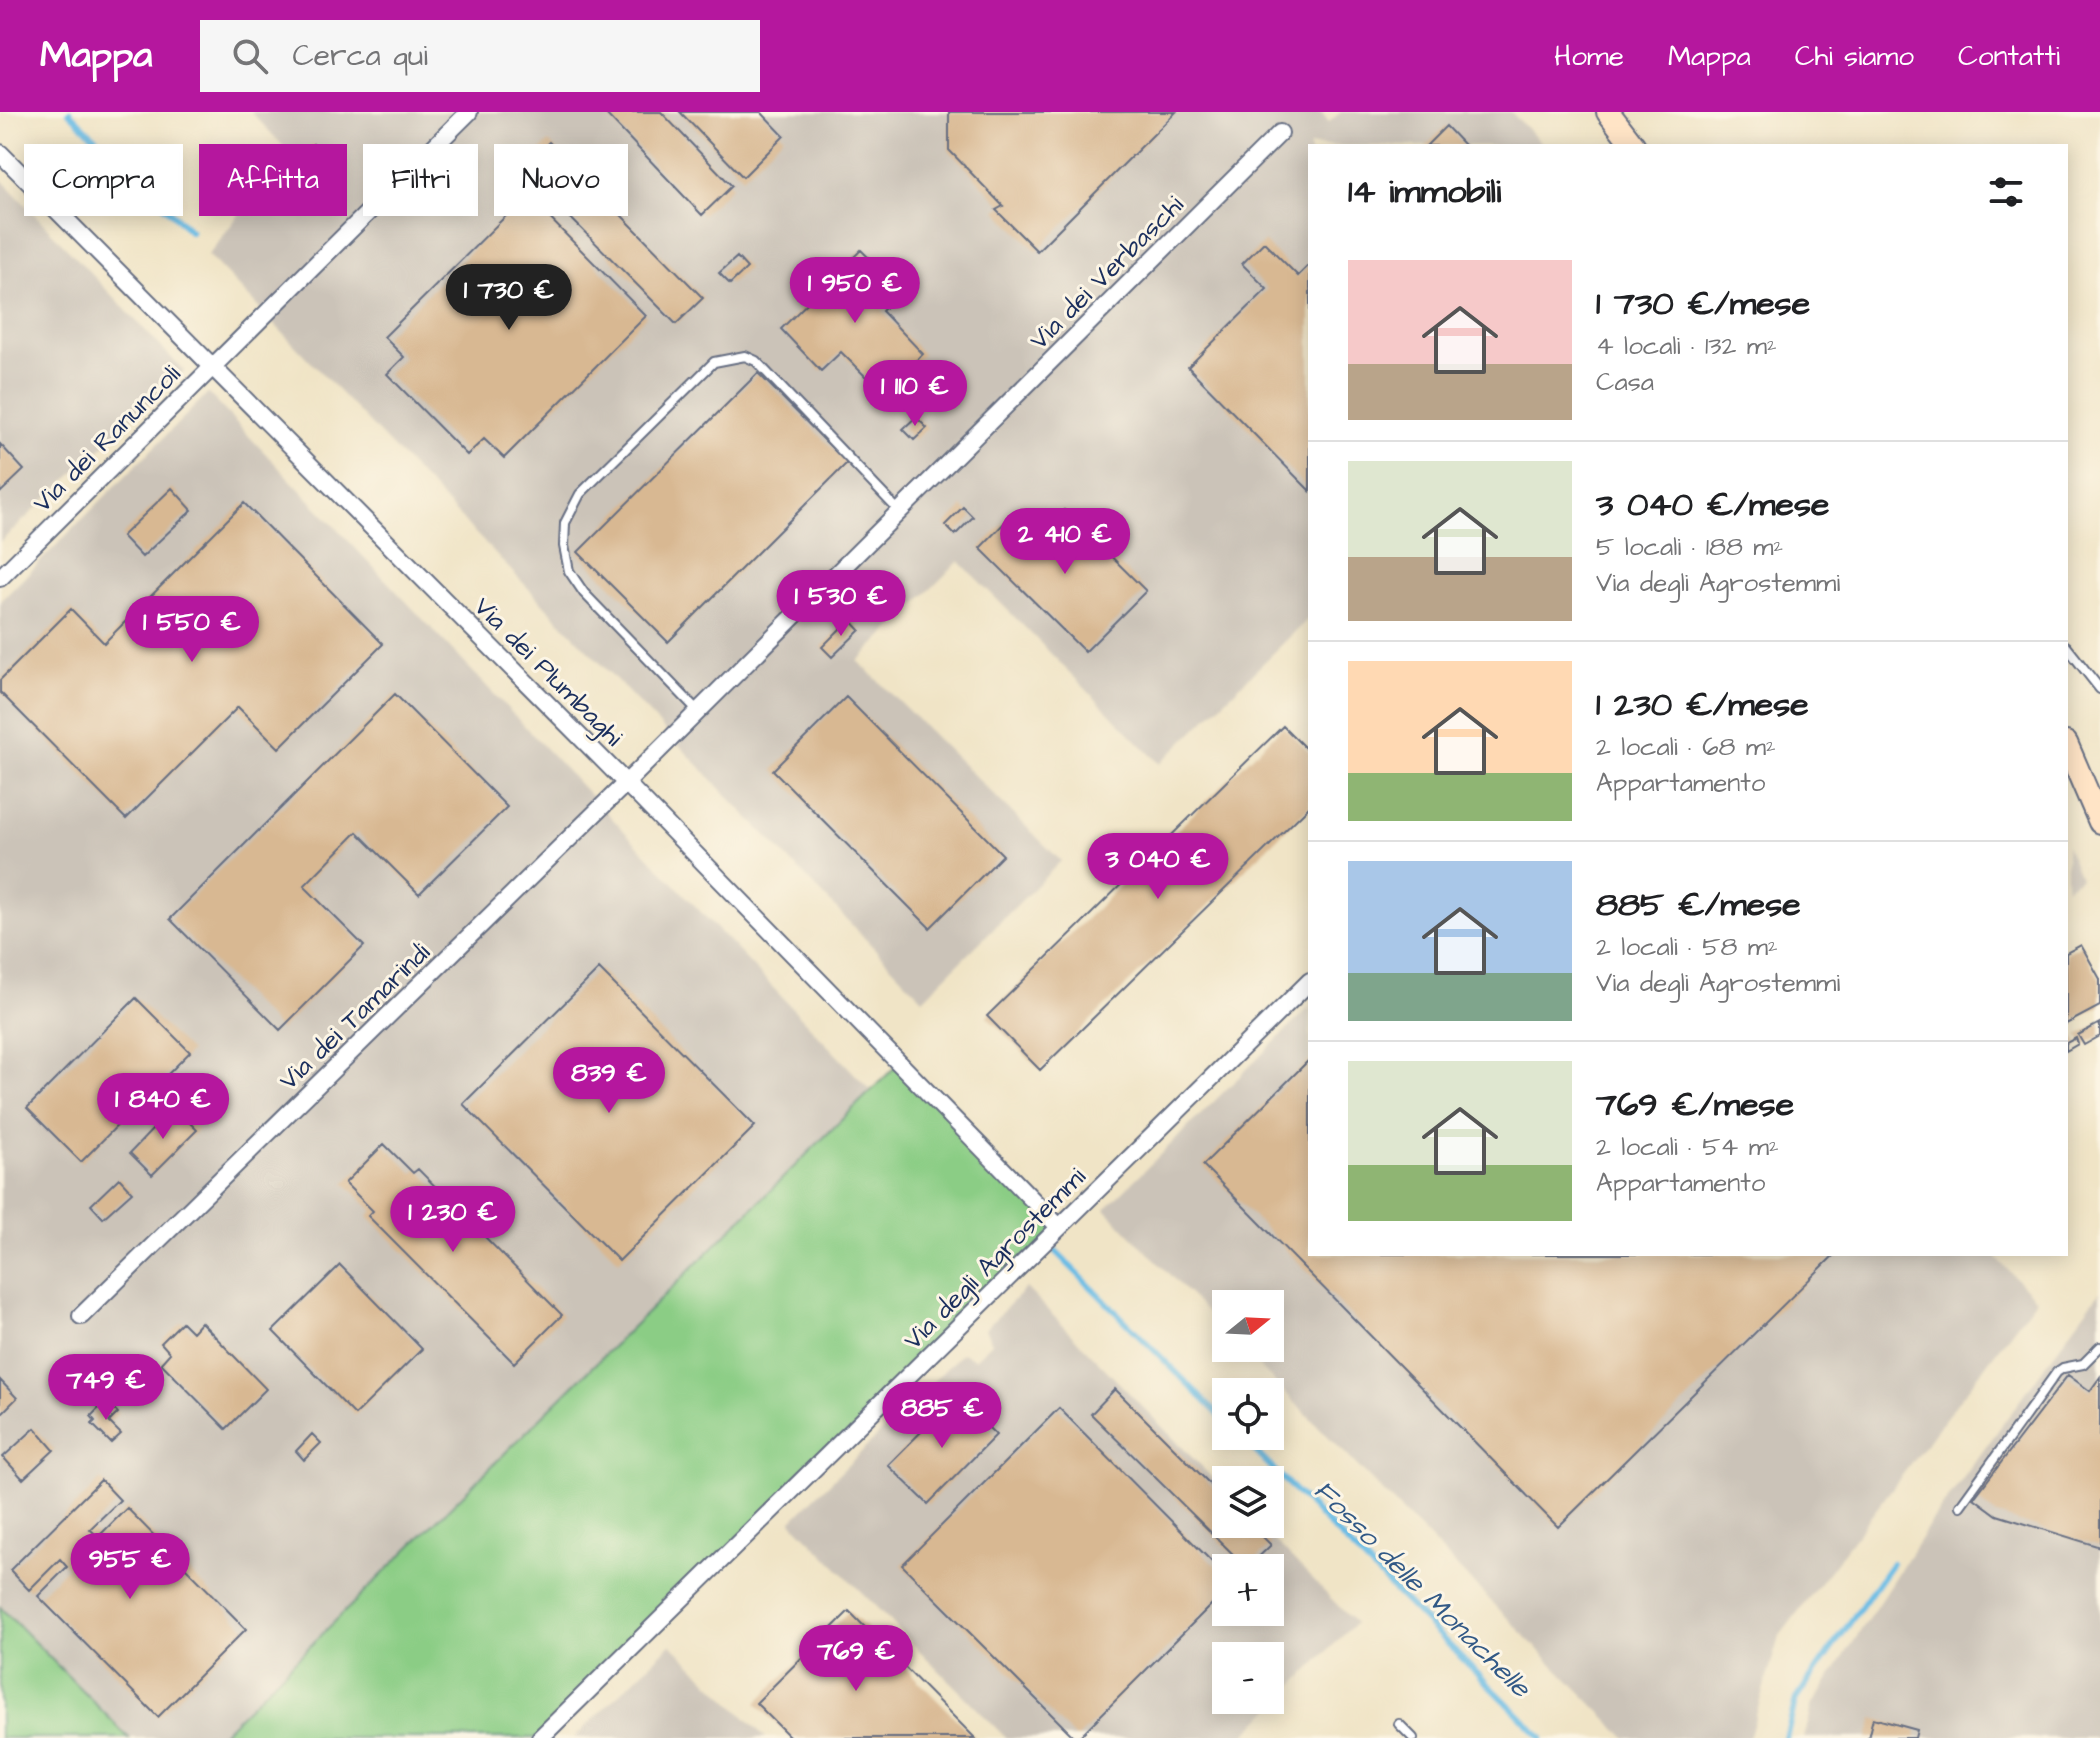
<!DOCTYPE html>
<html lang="it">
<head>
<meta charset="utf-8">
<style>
	:root { --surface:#fff; --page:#f6f6f6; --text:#202124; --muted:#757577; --line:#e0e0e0; --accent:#b5179e }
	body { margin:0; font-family:"Architects Daughter",sans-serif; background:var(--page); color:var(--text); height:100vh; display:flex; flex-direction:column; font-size:30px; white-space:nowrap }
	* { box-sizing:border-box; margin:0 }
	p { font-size:26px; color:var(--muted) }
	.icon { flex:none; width:44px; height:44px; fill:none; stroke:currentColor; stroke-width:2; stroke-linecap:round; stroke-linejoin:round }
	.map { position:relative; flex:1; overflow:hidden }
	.sheet { position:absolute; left:1308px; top:32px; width:760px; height:1112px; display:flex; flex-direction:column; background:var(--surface); border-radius:0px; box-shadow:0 4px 20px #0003 }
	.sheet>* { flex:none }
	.top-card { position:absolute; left:24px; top:32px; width:760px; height:72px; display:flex; gap:16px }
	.needle { width:52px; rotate:72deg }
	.fabs { position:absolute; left:1212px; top:1178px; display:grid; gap:16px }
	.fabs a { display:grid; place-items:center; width:72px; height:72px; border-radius:0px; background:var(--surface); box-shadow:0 4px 20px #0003; font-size:40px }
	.price { position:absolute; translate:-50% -68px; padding:0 18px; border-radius:28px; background:var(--accent); color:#fff; font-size:26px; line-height:52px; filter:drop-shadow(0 2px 4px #0008) }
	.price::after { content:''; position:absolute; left:50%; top:48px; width:24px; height:18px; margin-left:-12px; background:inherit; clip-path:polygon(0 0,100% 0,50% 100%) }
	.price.current { background:#222; color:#fff }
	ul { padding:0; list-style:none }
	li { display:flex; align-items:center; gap:24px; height:200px; padding:0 40px }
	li+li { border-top:2px solid var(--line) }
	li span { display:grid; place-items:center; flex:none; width:224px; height:160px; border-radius:0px; color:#555 }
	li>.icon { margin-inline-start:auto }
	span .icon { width:96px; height:96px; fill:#fffc; stroke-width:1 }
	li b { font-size:34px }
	h2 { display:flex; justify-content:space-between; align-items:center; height:96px; padding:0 40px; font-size:34px }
	.chip { padding:0 28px; border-radius:0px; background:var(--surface); box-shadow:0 4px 20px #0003; font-size:28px; line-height:72px }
	.chip.current { background:var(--accent); color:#fff }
	header { display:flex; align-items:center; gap:48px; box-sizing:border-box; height:112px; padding:0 40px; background:var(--accent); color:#fff }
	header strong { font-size:38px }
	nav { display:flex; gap:44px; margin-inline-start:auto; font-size:28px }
	.search { width:560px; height:72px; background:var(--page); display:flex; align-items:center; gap:20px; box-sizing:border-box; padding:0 28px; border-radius:0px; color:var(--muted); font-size:30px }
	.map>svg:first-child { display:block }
	.industrial { fill:#cbc3b8; fill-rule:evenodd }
	.green { fill:#8bcd85; stroke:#537e72; stroke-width:2 }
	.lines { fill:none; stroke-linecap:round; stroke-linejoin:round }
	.stream { stroke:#69bce5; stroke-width:6 }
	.building { fill:#d8b892 }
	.lane-casing { stroke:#666e82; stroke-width:12 }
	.street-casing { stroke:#666e82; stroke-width:20 }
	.secondary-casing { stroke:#666e82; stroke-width:26 }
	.lane { stroke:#fff; stroke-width:8 }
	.street { stroke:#fff; stroke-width:16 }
	.secondary { stroke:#ffe4c6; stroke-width:22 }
	.labels { text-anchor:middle; stroke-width:6; stroke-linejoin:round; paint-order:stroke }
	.street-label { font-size:26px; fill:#1b2f5e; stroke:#fcf5e5 }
	.water-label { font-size:28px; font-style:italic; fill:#325986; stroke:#fcf5e5 }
</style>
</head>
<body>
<header>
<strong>Mappa</strong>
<div class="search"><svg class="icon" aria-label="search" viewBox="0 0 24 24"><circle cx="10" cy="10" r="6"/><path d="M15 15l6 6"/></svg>Cerca qui</div>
<nav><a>Home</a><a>Mappa</a><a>Chi siamo</a><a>Contatti</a></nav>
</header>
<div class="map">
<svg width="2100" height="1626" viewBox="0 0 2100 1626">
	<rect width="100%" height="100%" fill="#fcf5e5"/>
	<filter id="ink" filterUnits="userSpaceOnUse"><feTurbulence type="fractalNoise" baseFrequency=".0125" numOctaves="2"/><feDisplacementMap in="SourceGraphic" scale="16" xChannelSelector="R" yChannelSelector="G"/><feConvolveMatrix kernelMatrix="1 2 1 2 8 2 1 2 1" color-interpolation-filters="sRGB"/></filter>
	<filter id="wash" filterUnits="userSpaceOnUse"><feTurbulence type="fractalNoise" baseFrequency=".006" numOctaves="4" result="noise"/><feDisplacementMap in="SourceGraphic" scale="32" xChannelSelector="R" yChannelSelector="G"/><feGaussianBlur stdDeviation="1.8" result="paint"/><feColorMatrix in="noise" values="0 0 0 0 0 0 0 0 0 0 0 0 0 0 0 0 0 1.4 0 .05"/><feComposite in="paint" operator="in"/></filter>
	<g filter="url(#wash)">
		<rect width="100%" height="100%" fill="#f0e4c6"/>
		<path class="industrial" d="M251,0h1070l8,10 12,-10h170l33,34h-234v471l-150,147 -201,-203 -101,100 203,200 -138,138 -715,-744 80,-104z
			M0,66l184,193 -184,171z
			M208,281l663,698 -654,647h-88l-129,-131v-1005z
			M2066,733l14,33 -14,10z
			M1310,895v247h683l43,45 -257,338 -30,101h-123l-385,-390h29v-44h-44v28l-121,-123z
			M1026,1176l200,204v32h32l97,99 -113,115h-236l-215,-217 171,-168 13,6 17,-16 -7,-14zM1226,1456h44v44h-44zM1226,1544h44v44h-44z
			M2100,1179v447h-296l9,-34 121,-186z
			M671,1532l95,94h-192z"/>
		<path class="green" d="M899,951l160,164 -519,511h-323z
			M0,1495l129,131h-129z"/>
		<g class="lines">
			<path class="stream" d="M69,0l122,120
				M1055,1139l171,171
				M1240,1324l302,302
				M1786,1626l10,-39 96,-136"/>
		</g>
		<g id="blocks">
			<path class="building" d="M604,0h57l71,74 -30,29z
				M680,0h81l23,24 -41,41z
				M949,0h227l-139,139 -41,-41 7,-4 -54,-56z
				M1446,14l19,20h-39z
				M549,30l154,156 -27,26 -154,-155z
				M313,32l20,21 -17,17 -20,-21z
				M527,83l119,121 -142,142 -20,-19 -17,16 -80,-81 17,-17 -20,-20z
				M1264,130l34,34 12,-12v227l-122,-124 79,-78 -25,-25z
				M861,138l41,41 -20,20 41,43 -40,40 -42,-42 -20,19 -40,-42z
				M737,145l10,11 -17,16 -11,-11z
				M758,261l89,90 -179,179 -90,-90z
				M916,305l11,11 -13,12 -11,-11z
				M0,332l24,26 -24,23z
				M172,376l20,22 -50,47 -20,-21z
				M244,391l139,141 -104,104 -41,-41 -112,112 -126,-127v-12l71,-71 33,34z
				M963,395l10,10 -18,18 -10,-10z
				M1064,398l82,81 -61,61 -105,-104 34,-35 24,23z
				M850,507l10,11 -28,27 -10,-10z
				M395,582l112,113 -88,87 -62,-62 -53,54 60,60 -84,84 -110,-111z
				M846,585l157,158 -73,73 -157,-158z
				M1283,614l27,27v53l-270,264 -53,-54z
				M2081,833l19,34v27l-34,18v-71z
				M599,857l156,157 -136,135 -156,-157z
				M136,886l54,54 -109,110 -54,-54z
				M2100,911v13l-16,9 -6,-10z
				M2076,926l2,6 -12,7v-8z
				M1310,947v195h525l-277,273 -355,-362z
				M174,995l23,23 -45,45 -22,-22z
				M384,1032l29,29 5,-4 144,146 -48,48 -146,-147 5,-5 -28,-28z
				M119,1066l13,14 -29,26 -12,-13z
				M340,1153l82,84 -67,66 -82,-84z
				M182,1210l10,10 9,-10 65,67 -40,40 -65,-66 9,-10 -9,-10z
				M2068,1263l22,16 10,-14v170l-103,-32 -23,-17z
				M0,1268l17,18 -17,17z
				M84,1268l5,5 -7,6 -4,-5z
				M1115,1277l111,111v24h24l21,21 -24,23 -156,-154z
				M957,1284l39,39 -68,69 -40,-39z
				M106,1289l12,12 -9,9 12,12 -10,9 -19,-19 3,-3 -4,-5z
				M1059,1296l167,168v14l-148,148h-3l-173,-173z
				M35,1316l19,22 -31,29 -20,-22z
				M312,1322l9,9 -17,17 -8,-9z
				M101,1368l19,20 -30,29 8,8 29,-29 119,121 -88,88 -120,-121 29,-29 -7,-8 -31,31 -19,-20z
				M849,1499l126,127h-184l-35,-35z
				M1873,1606l44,12 -2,8h-47z"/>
		</g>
	</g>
	<g filter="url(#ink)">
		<use href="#blocks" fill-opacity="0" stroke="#666e82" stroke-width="2"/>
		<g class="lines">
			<defs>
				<path id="lane" d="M2066,534l34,43
					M698,599l-114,-118 -15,-22 -5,-25 1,-23 15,-29 134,-132 31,-6 11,5 143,150
					M1960,1394l97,-134 6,-4 20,-4 17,-17
					M1399,1612l14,14"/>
				<path id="street" d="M0,41l626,630 433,444
					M0,466l469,-466
					M81,1204l545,-533 654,-650
					M540,1626l770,-757"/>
				<path id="secondary" d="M1608,0l26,34
					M2066,631l34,79"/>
			</defs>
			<use href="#lane" class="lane-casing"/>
			<use href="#street" class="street-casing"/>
			<use href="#secondary" class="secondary-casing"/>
			<use href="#lane" class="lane"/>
			<use href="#street" class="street"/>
			<use href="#secondary" class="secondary"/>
		</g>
	</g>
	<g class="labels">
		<g class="street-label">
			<text transform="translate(1106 160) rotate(-45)" y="9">Via dei Verbaschi</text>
			<text transform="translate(106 326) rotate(-45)" y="9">Via dei Ranuncoli</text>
			<text transform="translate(549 559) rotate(45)" y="9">Via dei Plumbaghi</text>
			<text transform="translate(354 904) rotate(-44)" y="9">Via dei Tamarindi</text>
			<text transform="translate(994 1146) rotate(-45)" y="9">Via degli Agrostemmi</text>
		</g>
		<g class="water-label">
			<text transform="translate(1423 1476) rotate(45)" y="10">Fosso delle Monachelle</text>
		</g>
	</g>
</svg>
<div class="fabs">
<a><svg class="needle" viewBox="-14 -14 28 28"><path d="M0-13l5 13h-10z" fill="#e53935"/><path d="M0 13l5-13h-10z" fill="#757577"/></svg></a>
<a><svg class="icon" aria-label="locate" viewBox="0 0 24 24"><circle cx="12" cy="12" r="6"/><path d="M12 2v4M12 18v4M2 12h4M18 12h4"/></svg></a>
<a><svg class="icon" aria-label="layers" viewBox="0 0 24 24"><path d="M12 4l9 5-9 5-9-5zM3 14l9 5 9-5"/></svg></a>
<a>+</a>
<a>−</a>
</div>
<b class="price" style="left:855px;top:213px">1 950 €</b>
<b class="price current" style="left:509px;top:220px">1 730 €</b>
<b class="price" style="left:915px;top:316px">1 110 €</b>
<b class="price" style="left:1065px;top:464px">2 410 €</b>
<b class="price" style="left:841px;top:526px">1 530 €</b>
<b class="price" style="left:192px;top:552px">1 550 €</b>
<b class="price" style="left:1158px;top:789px">3 040 €</b>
<b class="price" style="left:609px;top:1003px">839 €</b>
<b class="price" style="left:163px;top:1029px">1 840 €</b>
<b class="price" style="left:453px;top:1142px">1 230 €</b>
<b class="price" style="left:106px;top:1310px">749 €</b>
<b class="price" style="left:942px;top:1338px">885 €</b>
<b class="price" style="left:130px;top:1489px">955 €</b>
<b class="price" style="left:856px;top:1581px">769 €</b>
<div class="top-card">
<a class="chip">Compra</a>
<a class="chip current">Affitta</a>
<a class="chip">Filtri</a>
<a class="chip">Nuovo</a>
</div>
<section class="sheet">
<h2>14 immobili<svg class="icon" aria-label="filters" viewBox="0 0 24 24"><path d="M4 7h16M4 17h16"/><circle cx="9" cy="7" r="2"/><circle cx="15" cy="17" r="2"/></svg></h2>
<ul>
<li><span style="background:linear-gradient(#f6c9c9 65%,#b9a48a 0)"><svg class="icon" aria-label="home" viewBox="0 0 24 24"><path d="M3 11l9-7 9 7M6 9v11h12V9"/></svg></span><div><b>1 730 €/mese</b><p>4 locali · 132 m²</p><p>Casa</p></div></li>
<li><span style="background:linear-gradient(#dfe7d0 60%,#b9a48a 0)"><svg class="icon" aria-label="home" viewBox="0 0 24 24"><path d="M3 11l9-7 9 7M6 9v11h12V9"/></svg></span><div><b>3 040 €/mese</b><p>5 locali · 188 m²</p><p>Via degli Agrostemmi</p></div></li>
<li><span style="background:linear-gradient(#ffd9b3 70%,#8fb573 0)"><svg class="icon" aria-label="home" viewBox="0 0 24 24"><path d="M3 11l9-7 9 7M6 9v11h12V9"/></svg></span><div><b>1 230 €/mese</b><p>2 locali · 68 m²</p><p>Appartamento</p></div></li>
<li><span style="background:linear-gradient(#a9c7e8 70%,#7fa58c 0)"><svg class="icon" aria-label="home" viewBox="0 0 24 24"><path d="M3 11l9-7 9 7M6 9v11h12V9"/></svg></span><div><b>885 €/mese</b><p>2 locali · 58 m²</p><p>Via degli Agrostemmi</p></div></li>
<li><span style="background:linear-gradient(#dfe7d0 65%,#8fb573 0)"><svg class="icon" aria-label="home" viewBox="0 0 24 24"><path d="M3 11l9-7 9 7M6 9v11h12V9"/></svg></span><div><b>769 €/mese</b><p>2 locali · 54 m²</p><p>Appartamento</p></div></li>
</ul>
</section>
</div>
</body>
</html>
